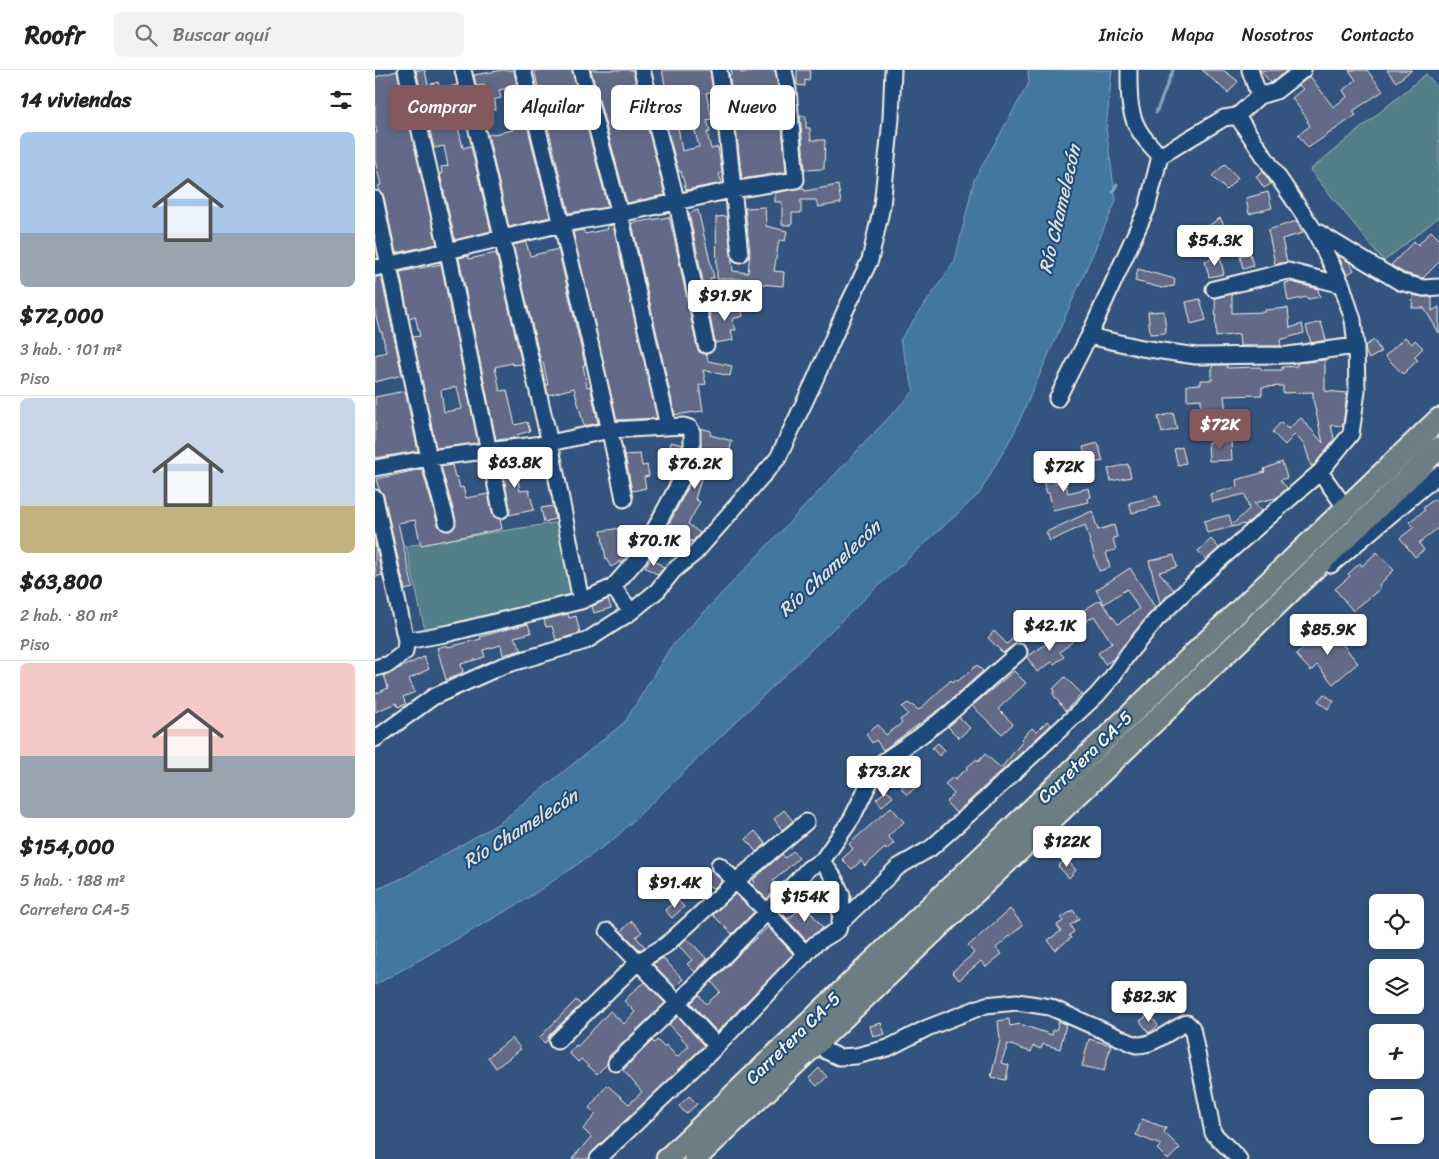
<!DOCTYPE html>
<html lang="es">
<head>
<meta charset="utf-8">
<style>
	:root { --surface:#fff; --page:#f2f2f2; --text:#222; --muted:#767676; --line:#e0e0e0; --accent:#85585c }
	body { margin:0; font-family:Sriracha,sans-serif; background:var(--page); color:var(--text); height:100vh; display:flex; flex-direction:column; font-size:19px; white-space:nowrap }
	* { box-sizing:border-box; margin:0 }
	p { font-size:16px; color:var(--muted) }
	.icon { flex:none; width:28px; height:28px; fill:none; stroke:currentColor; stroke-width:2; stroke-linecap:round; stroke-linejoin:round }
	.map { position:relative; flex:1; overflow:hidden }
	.panel { display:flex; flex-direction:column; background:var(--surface); width:375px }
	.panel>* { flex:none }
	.hud { position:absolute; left:15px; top:15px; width:475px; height:45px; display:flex; gap:10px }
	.buttons { position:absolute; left:994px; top:824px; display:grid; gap:10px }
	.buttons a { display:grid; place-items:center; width:55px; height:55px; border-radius:8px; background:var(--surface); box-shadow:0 2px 8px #0003; font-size:25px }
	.price { position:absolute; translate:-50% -42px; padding:0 11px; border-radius:5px; background:#fff; color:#222; font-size:16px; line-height:32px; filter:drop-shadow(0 1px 2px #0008) }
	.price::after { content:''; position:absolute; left:50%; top:30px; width:15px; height:11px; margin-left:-8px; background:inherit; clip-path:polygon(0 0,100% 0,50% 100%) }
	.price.current { background:var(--accent); color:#fff }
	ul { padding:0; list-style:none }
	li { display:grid; align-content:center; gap:10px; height:265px; padding:0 20px }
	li+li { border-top:1px solid var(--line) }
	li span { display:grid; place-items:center; height:155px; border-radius:8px; color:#555 }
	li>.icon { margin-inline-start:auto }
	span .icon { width:90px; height:90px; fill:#fffc; stroke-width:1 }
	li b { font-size:21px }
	h2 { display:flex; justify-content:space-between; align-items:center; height:60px; padding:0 20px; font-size:21px }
	.pill { padding:0 18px; border-radius:8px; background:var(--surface); box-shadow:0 2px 8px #0003; font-size:18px; line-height:45px }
	.pill.current { background:var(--accent); color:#fff }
	header { display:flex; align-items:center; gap:30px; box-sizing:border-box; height:70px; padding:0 25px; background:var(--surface); border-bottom:1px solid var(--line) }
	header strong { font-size:24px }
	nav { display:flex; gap:28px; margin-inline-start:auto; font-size:18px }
	.search { width:350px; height:45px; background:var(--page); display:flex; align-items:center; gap:12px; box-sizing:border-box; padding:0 18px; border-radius:8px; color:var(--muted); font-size:19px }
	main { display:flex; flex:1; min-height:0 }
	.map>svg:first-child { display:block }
	.green { fill:#528088; stroke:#a3b8b8 }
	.water { fill:#42789e; stroke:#89a8bc }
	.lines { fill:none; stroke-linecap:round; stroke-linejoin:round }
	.stream { stroke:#89a8bc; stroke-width:3 }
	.building { fill:#636b88; stroke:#f4f1e8; fill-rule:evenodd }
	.minor-casing { stroke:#f4f1e8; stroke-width:19 }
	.highway-casing { stroke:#f4f1e8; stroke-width:25 }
	.minor { stroke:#1f4a7a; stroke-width:15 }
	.highway { stroke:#6c7e84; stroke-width:21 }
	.labels { text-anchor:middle; stroke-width:4; stroke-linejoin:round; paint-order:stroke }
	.street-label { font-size:18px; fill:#f4f1e8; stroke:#1f4a7a }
	.water-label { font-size:19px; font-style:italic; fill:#d9dfdd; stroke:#1f4a7a }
</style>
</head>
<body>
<header>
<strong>Roofr</strong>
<div class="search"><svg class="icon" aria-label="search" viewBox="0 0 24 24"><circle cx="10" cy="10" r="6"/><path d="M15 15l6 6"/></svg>Buscar aquí</div>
<nav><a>Inicio</a><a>Mapa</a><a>Nosotros</a><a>Contacto</a></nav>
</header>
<main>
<section class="panel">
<h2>14 viviendas<svg class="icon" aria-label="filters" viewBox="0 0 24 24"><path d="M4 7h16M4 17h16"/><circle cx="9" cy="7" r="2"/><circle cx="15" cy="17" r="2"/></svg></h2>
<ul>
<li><span style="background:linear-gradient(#a9c7e8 65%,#9aa5b1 0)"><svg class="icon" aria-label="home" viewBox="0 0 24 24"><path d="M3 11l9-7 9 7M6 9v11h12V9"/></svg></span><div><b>$72,000</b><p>3 hab. · 101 m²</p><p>Piso</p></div></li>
<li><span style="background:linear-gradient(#c9d6e8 70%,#c2b280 0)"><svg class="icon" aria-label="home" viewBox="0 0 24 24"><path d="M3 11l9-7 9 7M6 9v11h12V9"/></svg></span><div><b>$63,800</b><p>2 hab. · 80 m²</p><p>Piso</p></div></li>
<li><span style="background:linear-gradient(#f6c9c9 60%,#9aa5b1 0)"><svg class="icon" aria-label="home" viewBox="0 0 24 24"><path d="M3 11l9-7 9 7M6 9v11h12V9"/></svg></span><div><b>$154,000</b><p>5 hab. · 188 m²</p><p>Carretera CA-5</p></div></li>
</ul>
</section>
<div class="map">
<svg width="1064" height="1089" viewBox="0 0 1064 1089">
	<rect width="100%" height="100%" fill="#33547e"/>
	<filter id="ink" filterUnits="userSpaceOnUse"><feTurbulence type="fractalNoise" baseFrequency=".02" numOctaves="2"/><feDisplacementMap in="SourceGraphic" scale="10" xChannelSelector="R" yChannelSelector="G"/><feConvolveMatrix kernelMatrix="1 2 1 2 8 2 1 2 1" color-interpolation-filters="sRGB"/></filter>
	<g filter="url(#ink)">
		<path class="green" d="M1051,4l13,15v128l-55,44 -74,-91z
			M185,452l15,74 -149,39 -20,-89z"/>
		<path class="water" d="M653,0h84l-6,59 10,72 -102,232 -35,61 -116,106 -250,240 -91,62 -147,83v-95l30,-13 96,-55 124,-100 45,-74 244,-257 -14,-51 55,-79 19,-81 55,-97z"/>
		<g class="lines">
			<path class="stream" d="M781,43l17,-43
				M738,122l4,-8"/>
		</g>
		<path class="building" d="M41,0h9l3,15 10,-3 2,7 17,-4 9,40 -8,2 5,21 8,-2 20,85 -36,9 -15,-66 2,-1 -1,-6 7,-1 -4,-20 -10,2z
			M128,0h11l3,16 -18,4 2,8 -13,3 -4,-16 -8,1 -2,-11z
			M159,0h38l36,137 -39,6z
			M216,0h42l32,125 -38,8z
			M287,0h48l3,21 -7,2 6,26 -5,1 3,12h-3l4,17 7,-2 4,26 -3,1 3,9 -36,7 -5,-19 -2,1 -12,-43h2l-2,-10 6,-1 -4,-24h-2zM318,53l6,24 -17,4 -4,-24z
			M356,0h10v3l16,-3h18l4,21 7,81 -44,7 -6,-50h2l-9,-54 3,-1z
			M422,0h13l-1,11 -4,-1v6l-8,-1z
			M827,0h21l15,11 -10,12z
			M885,0h28l-17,13z
			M974,0h18l16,21 -30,20 3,4 -48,33 -10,-13 12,-9 -3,-5 1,-1 -16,-22 11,-9 -4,-4 11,-9 23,31 14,-10 -4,-7 13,-10z
			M1012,0h25l-16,12z
			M22,1l40,173 -41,9 -12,-56 -4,-6 -2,-5 3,-1 -6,-24v-28h2l-2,-9v-47z
			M120,31l1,8 -14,3 -1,-8z
			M425,46h6v12h4l1,12h14l-1,29 -19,1z
			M151,51l24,96 -41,10 -21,-92 25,-5 -1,-5z
			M850,94l13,14 -12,12 -14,-14z
			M888,101l8,13 -7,4 -8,-12z
			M463,115l3,18 -23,4 -2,-7h-15v13h-9v12h-10v-23h-7v-9l25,-5h4l1,3z
			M893,122l4,16 -23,6 -3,-16z
			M390,137l1,19 21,5 -2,10 -6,-1 -5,31 10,1 -1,14 -23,-2 -1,9 -18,-2 2,-12h-26l-1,-62 11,-1 6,55 15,2 2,-21 -5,-44z
			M323,140l16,68h-4l1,12 -6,1 -16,-78z
			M294,147l5,20 23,110 2,5 7,2 2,7 24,5 -2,10 -27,-6 3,14 -7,1 4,26 -28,4 -43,-192z
			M845,148l6,10 -13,7 -5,-9z
			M922,151l6,12 -21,6 5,23 -12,2 -7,-34z
			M238,155l44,193 -40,2 -44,-188 10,-2 2,4 23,-5 -1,-3z
			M1056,161l8,8v23l-16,16 -19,-5 -13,-8 23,-24 4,4z
			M151,172l4,14 28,-7 -1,-5 28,121h-2l4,22 3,-1 8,37 -14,3 -10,-38 -26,7 -2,-10h2l-5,-23h-2l-28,-117z
			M121,183l26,111 -9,1 -1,-2 -17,4 5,24 7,-1 8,35 12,-3 3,9 -17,5 1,2 -18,2 -37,-182 9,-2 1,3z
			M875,184l3,12 -10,3 -3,-13z
			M963,185l11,7 5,8 -7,5z
			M845,187l4,17 -15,3 -4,-16z
			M66,194l37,179 -42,5 -23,-111 7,-1 -5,-20 -6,2 -9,-46zM82,317l5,22 -18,3 -3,-22z
			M763,199l37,10 -1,7 -12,2 -27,-7z
			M6,206l21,99 -27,7v-27l11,-3 -4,-20h-2l-5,-19v-36z
			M916,212l27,7 2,8 -12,2 -1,-2 -19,4 -3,-18z
			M857,224v19l33,-1v-2l23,-2 2,20 12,-4 2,9 -24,7 1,6h-41l-1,-12 -23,3 -1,-39z
			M1038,225l9,2h10v14l7,-4v26l-15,-25h-12z
			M825,229l6,21 -15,4 -5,-22z
			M366,234l2,12 -11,3 4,11h-5l2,10 -18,3 -6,-32z
			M789,241l2,22 -16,1 -2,-22z
			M946,252l5,18 -15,3 -5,-17z
			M1030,267l7,7 3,-4 8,8 -9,9 4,3 -15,14 -18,-18z
			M999,270l7,12 -12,7 -3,-7 -1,-6z
			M950,290v31l22,2 -4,33 -12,-1 3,14 -20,26 -3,1 -6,-20 -10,-12 -10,11 -13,-13 9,-10 7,7 13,-11 22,25 -10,-44v-7l-30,1v-7l-21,1v8l-38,1 3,22 -12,2 -1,-4h-13v-17l-14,1v-15l14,-1v-4h11v-15h15v3l33,-1 2,3h20v-3l15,-1v-3z
			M30,321l13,60 -43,7v-61z
			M798,343l4,16 -15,4 -4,-16z
			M325,358l11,3 -1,4 22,6 -3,12 -15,-4 -5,18 -4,-1 -10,33 5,3 -12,22 12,9 -8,9 -1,-2 -4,7 -21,-13 -3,2 28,-55 10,-32z
			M856,371l1,19 -23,1 -1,-19z
			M296,372l12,3 -6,17 -9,-2z
			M723,373l5,18 -15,3 -5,-17z
			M807,377l4,16 -8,2 -4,-16z
			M167,383l3,11 -11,3 -2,-12z
			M265,384l2,12 5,-1 2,11 -5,1 2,11 -14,3 -7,-36z
			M139,387l6,34 9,-1 5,20 -26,5 2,-7 -10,-49z
			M907,392l5,16 -7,2 7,8 -11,10 -22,5 7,8 -16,14 -1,-1 -37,9 -3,-12 25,-6 3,10 17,-16 -4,-15 -33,8 -2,-8 27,-7 -1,-7 29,-8 -1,-3z
			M753,394l3,13 -20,4 -3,-12z
			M77,395l3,12h2l3,11 3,-1 3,11 22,-4 4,18 2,5 6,2 2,10 -81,16 -6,-25 -17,3 15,65 -8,2 -21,-94 -5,-7 -3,-10 46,-10 16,56 3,4 8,2 5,-3 2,-8 -15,-53z
			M676,401l3,12 11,-2 3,12 21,-5 2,9 -3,1 1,4 -36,8 -4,-17h-2l-6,-19z
			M782,426l3,10 -28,7 -3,-10z
			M1059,429l5,6v22l-20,16 5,7 -9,7 -15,-19 14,-11 -5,-5 16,-12 -2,-2z
			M178,436l2,13 -11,3 -3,-14z
			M717,441l6,19 16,-5 3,12 -4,1 3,12 -10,2 4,16 -11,3 -14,-46 -35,16 -4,-9z
			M252,457l1,7 7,12 -10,13 -14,8 -5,-8 -5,-28z
			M836,469l8,9 -13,12 -8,-9z
			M0,472l7,33 -7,2z
			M1002,482l17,18 -15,15 2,3 -28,23 -18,-22 15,-13 -2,-2 12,-11 2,3z
			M799,485l3,12 -18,5 15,18 -14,13 -11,-42z
			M276,488l13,9 -6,8 -13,-8z
			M755,498l25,39 -42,52 -8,5 -7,-11 14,-10 -18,-27 -17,12 -6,-10 29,-18 18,24 21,-15 -12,-20 -23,15 -8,-14z
			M233,529l3,9 -17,5 -2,-7z
			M193,544l1,4 7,-2 4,17 -24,7 -4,-14 -6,1 -2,-7z
			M153,554l3,9 -17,4 8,13 -19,5 -2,-10 -18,5 2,7 -24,7 2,8 -17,8 -9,-32 10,-3 1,2 33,-8 -1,-2 24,-7z
			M953,557l30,36 -25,21 -16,-19 -6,6 -15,-16z
			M619,561l13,13 5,-5 4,4 -13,10 -15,-15z
			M690,561l8,10 -13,11 4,5 -10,7 -2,-2 -15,10 -10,-15z
			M49,587l5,12 -20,10 6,13 -12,5 3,7 -8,3 -2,-4 -21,9v-18l13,-6 -4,-13z
			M602,595l6,6 -40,36 -60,43 -7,-10 -4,3 -6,-9 12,-9 8,10 16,-12 -2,-3 8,-6 -6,-7 6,-4 11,7 32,-30 2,2 3,-3 2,2z
			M639,601l12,12 -28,26 15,15 -11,10 -30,-28z
			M690,607l17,17 -17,17 -12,-17 2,-3 -2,-2z
			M949,624l10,7 -6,8 -10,-8z
			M584,647l11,11 -11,10 -11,-11z
			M672,651l4,4 -95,88 -10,-11 8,-8 -9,-10 8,-7 2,2 13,-11 -1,-1 10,-8 1,3 7,-8 16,14 22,-27 -2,-2 11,-11 4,4z
			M563,673l7,7 -6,6 -7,-8z
			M535,710l6,7 -9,8 -6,-7z
			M512,720l6,7 -11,9 -6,-7z
			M516,737l13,15 -16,14 6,7 -8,7 -1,-2 -20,18 -4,-5 -9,8 -10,-10 11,-10 -4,-5z
			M409,740l9,11 -11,9 -8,-11z
			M380,761l11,13 -10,8 -10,-13z
			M418,781l6,7 -26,23 5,6 -11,12 -15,-14 3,-3 -2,-2 29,-26 3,4z
			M691,789l10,11 -7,8 -11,-12z
			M336,800l11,11 -9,8 -3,-3 -9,9 -9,-9z
			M360,824l19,18 -22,22 -19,-19z
			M302,829l7,8 -12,11 -7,-8z
			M430,835l18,23 -17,12 -26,-28 8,7z
			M635,839l13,16 -27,23 6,6 -16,13 -5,-6 -22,19 -7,-8 22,-19 -6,-7z
			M698,840l6,9 -9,6 4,7 -5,3 2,3 -16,12 -7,-10 13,-9 -4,-6 6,-4 -2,-3z
			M257,851l10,11 -6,5 9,10 -5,3 -19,-19z
			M393,857l25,27 -76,78 -26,-29 8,-8 7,9 14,-12 -8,-10 33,-34z
			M312,868l20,21 -12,13 -8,-8 5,-4 -13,-14z
			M288,888l20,21 -8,8 -22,-23z
			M270,912l20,21 -56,53 -2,8 -10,10 -16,-15 -3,3 -9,-9 7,-8 2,1 32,-35 14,13 11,-12 -11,-11 17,-17 1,1z
			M201,930l5,5 -31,29 -5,9 -6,-5z
			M775,944l8,12 -9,7 -9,-12z
			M303,946l26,30 -112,106 -3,7h-17l19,-22 -8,-8 13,-15 -7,-6 18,-23 22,19 13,-12 -19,-22 29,-29 2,2 3,-3 7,7 2,-2 11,12 12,-11 -20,-22z
			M634,949l1,7 10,-2 32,11 1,-5h3l3,-9 7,3 -6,25 -17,-5 -2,5 -8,-3 -2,6 -23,-8 -7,19 8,2 -3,15 -15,-3 9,-37 -2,-19z
			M506,953l4,11 -12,3 -3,-11z
			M137,968l9,11 -25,19 -8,-11z
			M714,969l22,6 -7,26 -22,-5z
			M444,998l8,9 -10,9 -8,-8z
			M314,1026l8,8 -11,10 -7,-8z
			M767,1049l24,9 -2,4 16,16 -11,11h-2l-10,-10 4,-4 -25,-10z"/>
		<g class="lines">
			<defs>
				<path id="minor" d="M31,0l42,182 53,258
					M88,0l87,373 31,158
					M148,0c36,142 72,285 101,429
					M206,0l39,144 48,212
					M267,0l35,133 29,142
					M344,0l6,42 15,142
					M754,0c0,22 -1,46 13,65 5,7 12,14 18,21
					M875,0l9,26 -22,20 -13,2 -64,38 -13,52 -58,128 53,12 54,8 92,-1 68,-9
					M884,26l17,-5 27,-21
					M0,129l54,259 18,64
					M939,160l86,52 24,6 15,-1
					M0,198l187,-44 58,-10 112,-24 64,-10 -8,-90 -4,-20
					M839,219l74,-18 54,14
					M682,329l32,-63
					M0,398l54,-10 121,-15 60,-13 74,-4 6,2 2,4v14l-10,32 -41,77 -28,32 -32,14 -131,32 -44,8
					M945,402l25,35
					M0,428l31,143 -1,11 -16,12 -14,4
					M956,495l108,-91
					M256,542l27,-22 15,-19 22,-18 83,-95 35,-74 32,-73 25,-51 12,-54 9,-87 2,-49
					M0,669l58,-42 69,-31 84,-25 45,-29 -18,-25
					M447,791l12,17 8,17 -2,28
					M344,795l48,47 42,-44 13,-7 30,-43 26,-53 41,-28 30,-23 70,-62
					M233,861l70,72 -62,60
					M444,970l7,11 13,6 17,-1 32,-8 39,-20 59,-23 31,-3 33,5 86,38c19,1 34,-16 51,-22l5,5 21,105 26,26
					M182,971l81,-79 28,-17 70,-64 70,-59
					M342,976l-39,-43 89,-91 39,42
					M223,1089l119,-113 98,-102 23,-14 2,-7 58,-56 33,-19 46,-41 120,-112 13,-15 18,-26 28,-34 43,-42 121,-106 31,-38 6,-43 -1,-45 -3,-26 -11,-35 -28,-55 -77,-114"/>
				<path id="highway" d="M292,1089l772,-740
					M320,1089l566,-539 178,-172"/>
			</defs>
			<use href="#minor" class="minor-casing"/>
			<use href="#highway" class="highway-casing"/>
			<use href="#minor" class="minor"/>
			<use href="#highway" class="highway"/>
		</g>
	</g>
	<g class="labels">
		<g class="street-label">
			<text transform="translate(710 687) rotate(-44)" y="6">Carretera CA-5</text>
			<text transform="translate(418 968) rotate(-44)" y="6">Carretera CA-5</text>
		</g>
		<g class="water-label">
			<text transform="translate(684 139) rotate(-77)" y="7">Río Chamelecón</text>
			<text transform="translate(454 498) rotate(-43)" y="7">Río Chamelecón</text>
			<text transform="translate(145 758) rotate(-32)" y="7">Río Chamelecón</text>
		</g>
	</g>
</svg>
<div class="buttons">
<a><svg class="icon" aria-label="locate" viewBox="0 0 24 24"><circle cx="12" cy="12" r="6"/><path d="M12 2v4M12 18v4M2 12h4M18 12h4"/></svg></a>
<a><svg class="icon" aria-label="layers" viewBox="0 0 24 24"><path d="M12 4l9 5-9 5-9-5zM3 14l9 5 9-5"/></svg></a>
<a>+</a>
<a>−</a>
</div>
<b class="price" style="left:840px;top:197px">$54.3K</b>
<b class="price" style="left:350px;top:252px">$91.9K</b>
<b class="price current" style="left:845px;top:381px">$72K</b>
<b class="price" style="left:140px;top:419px">$63.8K</b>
<b class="price" style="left:320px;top:420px">$76.2K</b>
<b class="price" style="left:689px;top:423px">$72K</b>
<b class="price" style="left:279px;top:497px">$70.1K</b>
<b class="price" style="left:675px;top:582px">$42.1K</b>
<b class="price" style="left:953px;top:586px">$85.9K</b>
<b class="price" style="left:509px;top:728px">$73.2K</b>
<b class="price" style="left:692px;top:798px">$122K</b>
<b class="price" style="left:300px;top:839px">$91.4K</b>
<b class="price" style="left:430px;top:853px">$154K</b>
<b class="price" style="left:774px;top:953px">$82.3K</b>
<div class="hud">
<a class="pill current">Comprar</a>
<a class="pill">Alquilar</a>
<a class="pill">Filtros</a>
<a class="pill">Nuevo</a>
</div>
</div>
</main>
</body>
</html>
